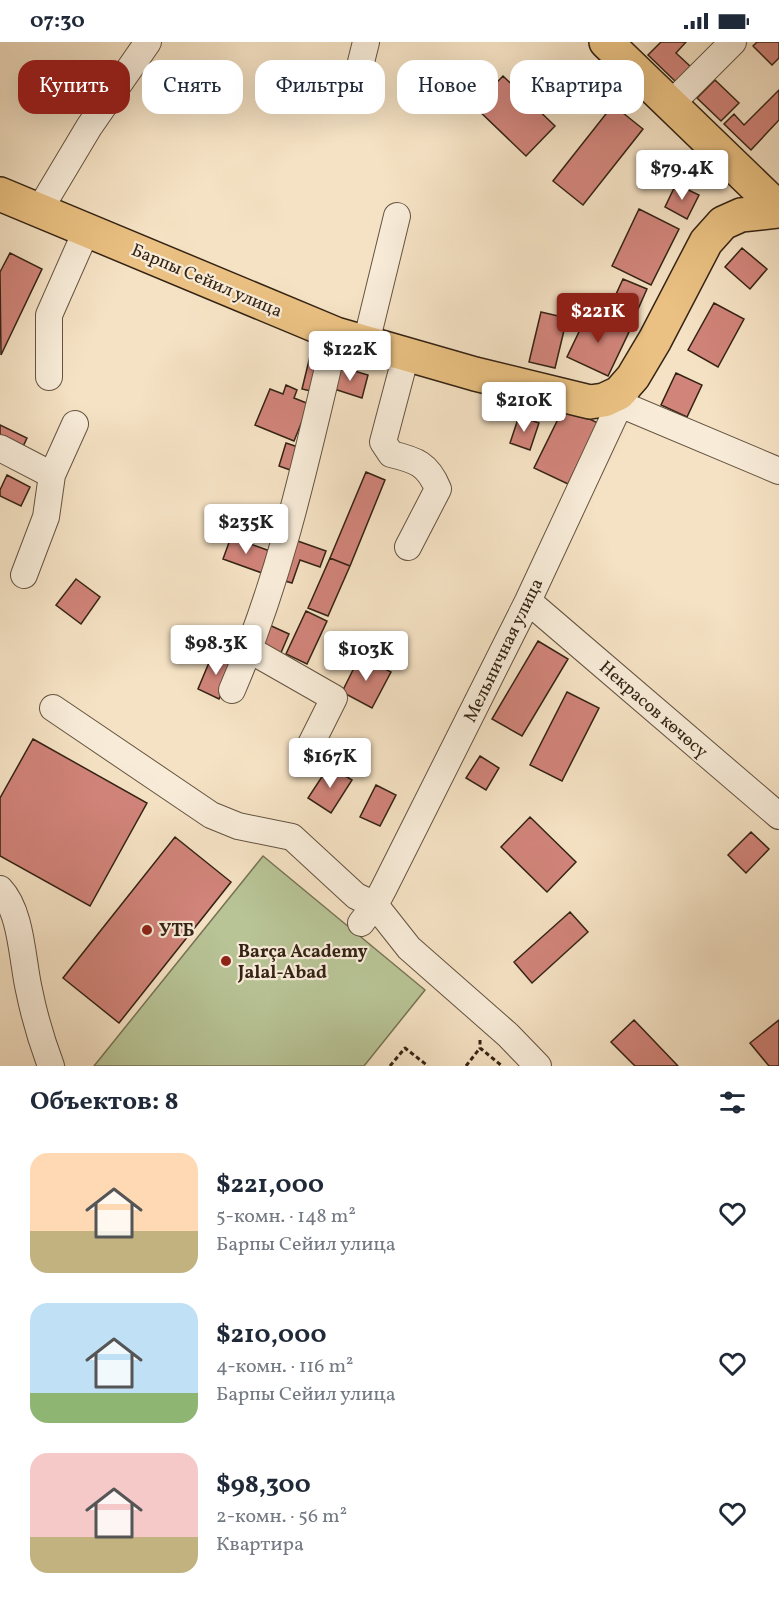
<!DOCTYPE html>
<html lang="ru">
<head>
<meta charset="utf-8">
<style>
	:root { --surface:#fff; --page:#f2f2f3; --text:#1f2937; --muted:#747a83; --accent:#8f2418 }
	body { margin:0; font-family:Vollkorn,serif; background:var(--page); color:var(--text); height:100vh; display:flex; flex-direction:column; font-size:22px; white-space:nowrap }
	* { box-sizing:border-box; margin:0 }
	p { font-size:20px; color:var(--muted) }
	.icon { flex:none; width:33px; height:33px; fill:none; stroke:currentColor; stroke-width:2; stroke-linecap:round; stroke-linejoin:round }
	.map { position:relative; height:1024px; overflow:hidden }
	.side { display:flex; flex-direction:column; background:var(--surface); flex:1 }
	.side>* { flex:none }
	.hud { position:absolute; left:18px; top:18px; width:744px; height:54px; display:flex; gap:12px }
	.price { position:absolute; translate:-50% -51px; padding:0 14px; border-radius:6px; background:#fff; color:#222; font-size:20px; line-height:39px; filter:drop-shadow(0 2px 3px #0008) }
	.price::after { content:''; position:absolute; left:50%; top:36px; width:18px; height:14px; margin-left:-9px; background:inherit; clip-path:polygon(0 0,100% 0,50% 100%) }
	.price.selected { background:var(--accent); color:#fff }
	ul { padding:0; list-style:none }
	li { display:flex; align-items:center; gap:18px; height:150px; padding:0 30px }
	li span { display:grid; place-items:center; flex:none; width:168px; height:120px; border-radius:18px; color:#555 }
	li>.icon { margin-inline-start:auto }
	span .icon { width:72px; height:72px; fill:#fffc; stroke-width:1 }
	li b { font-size:26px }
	h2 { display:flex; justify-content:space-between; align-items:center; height:72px; padding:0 30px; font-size:26px }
	.tag { padding:0 21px; border-radius:18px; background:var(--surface); box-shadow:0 6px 24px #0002; font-size:21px; line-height:54px }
	.tag.selected { background:var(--accent); color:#fff }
	.status { display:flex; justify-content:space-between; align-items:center; height:42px; padding:0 30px; background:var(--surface); direction:ltr }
	.status svg { height:16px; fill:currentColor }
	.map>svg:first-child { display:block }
	.green { fill:#b8c496; stroke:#767455; stroke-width:1.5 }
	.building { fill:#d1847a; stroke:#342314; stroke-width:1.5 }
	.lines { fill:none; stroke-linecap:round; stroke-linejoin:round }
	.minor-casing { stroke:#645340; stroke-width:28 }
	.major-casing { stroke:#342314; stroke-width:36 }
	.highway-casing { stroke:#342314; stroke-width:36 }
	.path { stroke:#342314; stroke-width:3; stroke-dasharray:4.5 3; stroke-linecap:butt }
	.minor { stroke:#f8ecd9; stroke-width:26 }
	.major { stroke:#eac182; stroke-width:33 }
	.highway { stroke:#eac182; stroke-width:33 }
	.poi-dot { fill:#8f2418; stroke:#f8ecd9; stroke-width:2 }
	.labels { text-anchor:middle; stroke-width:4.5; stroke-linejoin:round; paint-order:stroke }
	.street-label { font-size:18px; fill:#342314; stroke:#f8ecd9 }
	.poi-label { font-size:18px; font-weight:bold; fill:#342314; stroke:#f8ecd9; text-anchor:start }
</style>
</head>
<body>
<div class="status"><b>07:30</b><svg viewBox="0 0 49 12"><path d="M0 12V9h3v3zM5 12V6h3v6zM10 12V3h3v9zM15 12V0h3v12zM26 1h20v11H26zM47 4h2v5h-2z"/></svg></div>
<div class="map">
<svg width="779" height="1024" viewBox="0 0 779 1024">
	<rect width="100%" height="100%" fill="#f5e2c4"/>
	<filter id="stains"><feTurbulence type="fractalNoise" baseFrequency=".00333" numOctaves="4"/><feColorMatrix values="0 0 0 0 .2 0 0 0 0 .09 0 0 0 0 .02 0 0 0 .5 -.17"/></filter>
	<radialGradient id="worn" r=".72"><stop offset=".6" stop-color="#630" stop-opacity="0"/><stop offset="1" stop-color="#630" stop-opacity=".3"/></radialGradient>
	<path class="green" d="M263,814l162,134 -61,76h-270z"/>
	<path class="building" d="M661,0h25l-10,11 15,14 -15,15 -28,-27z
		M757,0h22v16l-7,7 -19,-19z
		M503,34l52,50 -29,30 -52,-50z
		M715,38l24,23 -18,18 -24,-23z
		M779,48v30l-28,30 -27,-26 10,-10 10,11z
		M613,63l30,24 -60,76 -30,-24z
		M676,142l23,11 -12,24 -22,-12z
		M639,167l40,20 -28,56 -39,-19z
		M742,206l25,21 -17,20 -25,-22z
		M10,211l32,16 -41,86 -1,-83z
		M623,237l24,10 -16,36 -24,-11z
		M714,261l30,16 -26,48 -30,-17z
		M541,270l26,6 -12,50 -26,-6z
		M588,271l41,19 -21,44 -41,-19z
		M312,306l13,3 -10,41 -13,-3z
		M337,324l31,9 -6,23 -31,-10z
		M676,331l26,12 -15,32 -26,-12z
		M286,343l11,5 -3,8 15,6 -15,37 -39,-16 15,-36 13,5z
		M564,365l34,16 -30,61 -34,-16z
		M519,374l20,7 -9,27 -20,-7z
		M0,383l27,13 -8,17 -19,-10z
		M286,401l15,5 -8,23 -14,-5z
		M366,430l19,8 -35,86 -20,-8z
		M7,433l23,12 -9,19 -21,-10v-6z
		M254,463l27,10 -7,20 -28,-10z
		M231,495l39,14 -8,22 -39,-14z
		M292,497l34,12 -6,16 -20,-7 -8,23 -14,-4z
		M330,516l20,8 -22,50 -20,-8z
		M76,537l24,18 -19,27 -25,-19z
		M306,569l21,10 -20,43 -21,-10z
		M267,582l22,10 -9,21 -22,-9z
		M538,599l30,18 -46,77 -30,-17z
		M213,611l22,10 -16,36 -21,-10z
		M360,614l31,16 -19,36 -30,-16z
		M567,650l32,16 -37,73 -32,-16z
		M33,697l114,64 -57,103 -90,-50v-58z
		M480,714l19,12 -13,22 -20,-12z
		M329,724l23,14 -21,33 -23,-15z
		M376,743l20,10 -16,31 -20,-9z
		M530,775l46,45 -29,30 -46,-45z
		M751,790l18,17 -23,24 -18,-18z
		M175,795l56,45 -112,141 -56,-45z
		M570,870l18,20 -56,51 -18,-21z
		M634,978l44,46h-43l-24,-24z
		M779,978v46h-10l-19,-23z"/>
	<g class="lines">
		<defs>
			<path id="minor" d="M355,44l11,-44
				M670,63l63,-63
				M40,167l49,-82 59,-85
				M366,301l31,-127
				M406,313l-23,87 8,12c25,6 37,10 47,35l-30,58
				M49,335v-62l38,-86
				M620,362l159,67
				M0,406l52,27 -6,42 -22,58
				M52,433l23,-51
				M528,559l251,215
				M250,608l84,48 -29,58
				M232,648c50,-115 75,-234 104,-356
				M53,666l158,107 27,11 54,11 64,59 19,9 34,43 99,87 30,31
				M0,847c22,23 22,71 29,101 5,25 13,52 22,76
				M361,881l14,-18 9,-17 144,-287 103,-221"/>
			<path id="major" d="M0,152l336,140 139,40 115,28 14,-2 15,-7 14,-16 22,-37 51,-98 17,-19 18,-8 38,-4"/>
			<path id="highway" d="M606,0l173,167"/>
		</defs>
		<use href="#minor" class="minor-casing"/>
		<use href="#major" class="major-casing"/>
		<use href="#highway" class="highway-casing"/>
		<path class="path" d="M480,998v8l22,18
			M390,1024l15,-18 23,18
			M466,1024l14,-18"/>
		<use href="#minor" class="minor"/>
		<use href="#major" class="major"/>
		<use href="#highway" class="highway"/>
	</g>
	<g class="poi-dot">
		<circle cx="147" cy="888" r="6"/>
		<circle cx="226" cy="919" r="6"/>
	</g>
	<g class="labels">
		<g class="street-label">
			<text transform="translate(207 238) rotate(23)" y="6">Барпы Сейил улица</text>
			<text transform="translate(503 608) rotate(-64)" y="6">Мельничная улица</text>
			<text transform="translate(654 667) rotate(41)" y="6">Некрасов көчөсү</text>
		</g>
		<g class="poi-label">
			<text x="159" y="894">УТБ</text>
			<text x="238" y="915">Barça Academy<tspan x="238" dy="21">Jalal-Abad</tspan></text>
		</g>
	</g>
	<rect width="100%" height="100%" filter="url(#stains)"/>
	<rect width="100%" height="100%" fill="url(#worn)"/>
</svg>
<b class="price" style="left:682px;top:159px">$79.4K</b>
<b class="price selected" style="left:598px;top:302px">$221K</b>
<b class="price" style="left:350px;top:340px">$122K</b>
<b class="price" style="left:524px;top:391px">$210K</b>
<b class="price" style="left:246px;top:513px">$235K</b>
<b class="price" style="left:216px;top:634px">$98.3K</b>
<b class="price" style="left:366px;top:640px">$103K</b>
<b class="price" style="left:330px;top:747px">$167K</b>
<div class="hud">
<a class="tag selected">Купить</a>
<a class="tag">Снять</a>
<a class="tag">Фильтры</a>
<a class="tag">Новое</a>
<a class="tag">Квартира</a>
</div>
</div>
<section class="side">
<h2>Объектов: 8<svg class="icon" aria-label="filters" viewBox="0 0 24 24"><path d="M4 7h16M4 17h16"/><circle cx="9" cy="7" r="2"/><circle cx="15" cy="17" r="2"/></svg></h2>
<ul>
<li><span style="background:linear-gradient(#ffd9b3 65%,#c2b280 0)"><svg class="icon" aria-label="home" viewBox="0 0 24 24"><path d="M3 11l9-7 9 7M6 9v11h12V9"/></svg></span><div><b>$221,000</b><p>5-комн. · 148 m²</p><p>Барпы Сейил улица</p></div><svg class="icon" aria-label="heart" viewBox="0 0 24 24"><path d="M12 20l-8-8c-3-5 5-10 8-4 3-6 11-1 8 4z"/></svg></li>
<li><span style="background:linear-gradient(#bfe0f5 75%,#8fb573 0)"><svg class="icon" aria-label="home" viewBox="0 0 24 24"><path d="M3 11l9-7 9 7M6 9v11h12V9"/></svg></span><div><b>$210,000</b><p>4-комн. · 116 m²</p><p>Барпы Сейил улица</p></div><svg class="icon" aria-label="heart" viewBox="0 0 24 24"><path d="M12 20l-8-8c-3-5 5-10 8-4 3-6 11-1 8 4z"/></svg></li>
<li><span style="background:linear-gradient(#f6c9c9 70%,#c2b280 0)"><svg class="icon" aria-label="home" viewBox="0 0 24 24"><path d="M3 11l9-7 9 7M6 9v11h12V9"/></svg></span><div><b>$98,300</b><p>2-комн. · 56 m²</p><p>Квартира</p></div><svg class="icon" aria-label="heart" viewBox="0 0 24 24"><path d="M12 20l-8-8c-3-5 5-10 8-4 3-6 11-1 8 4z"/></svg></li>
</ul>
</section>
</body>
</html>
